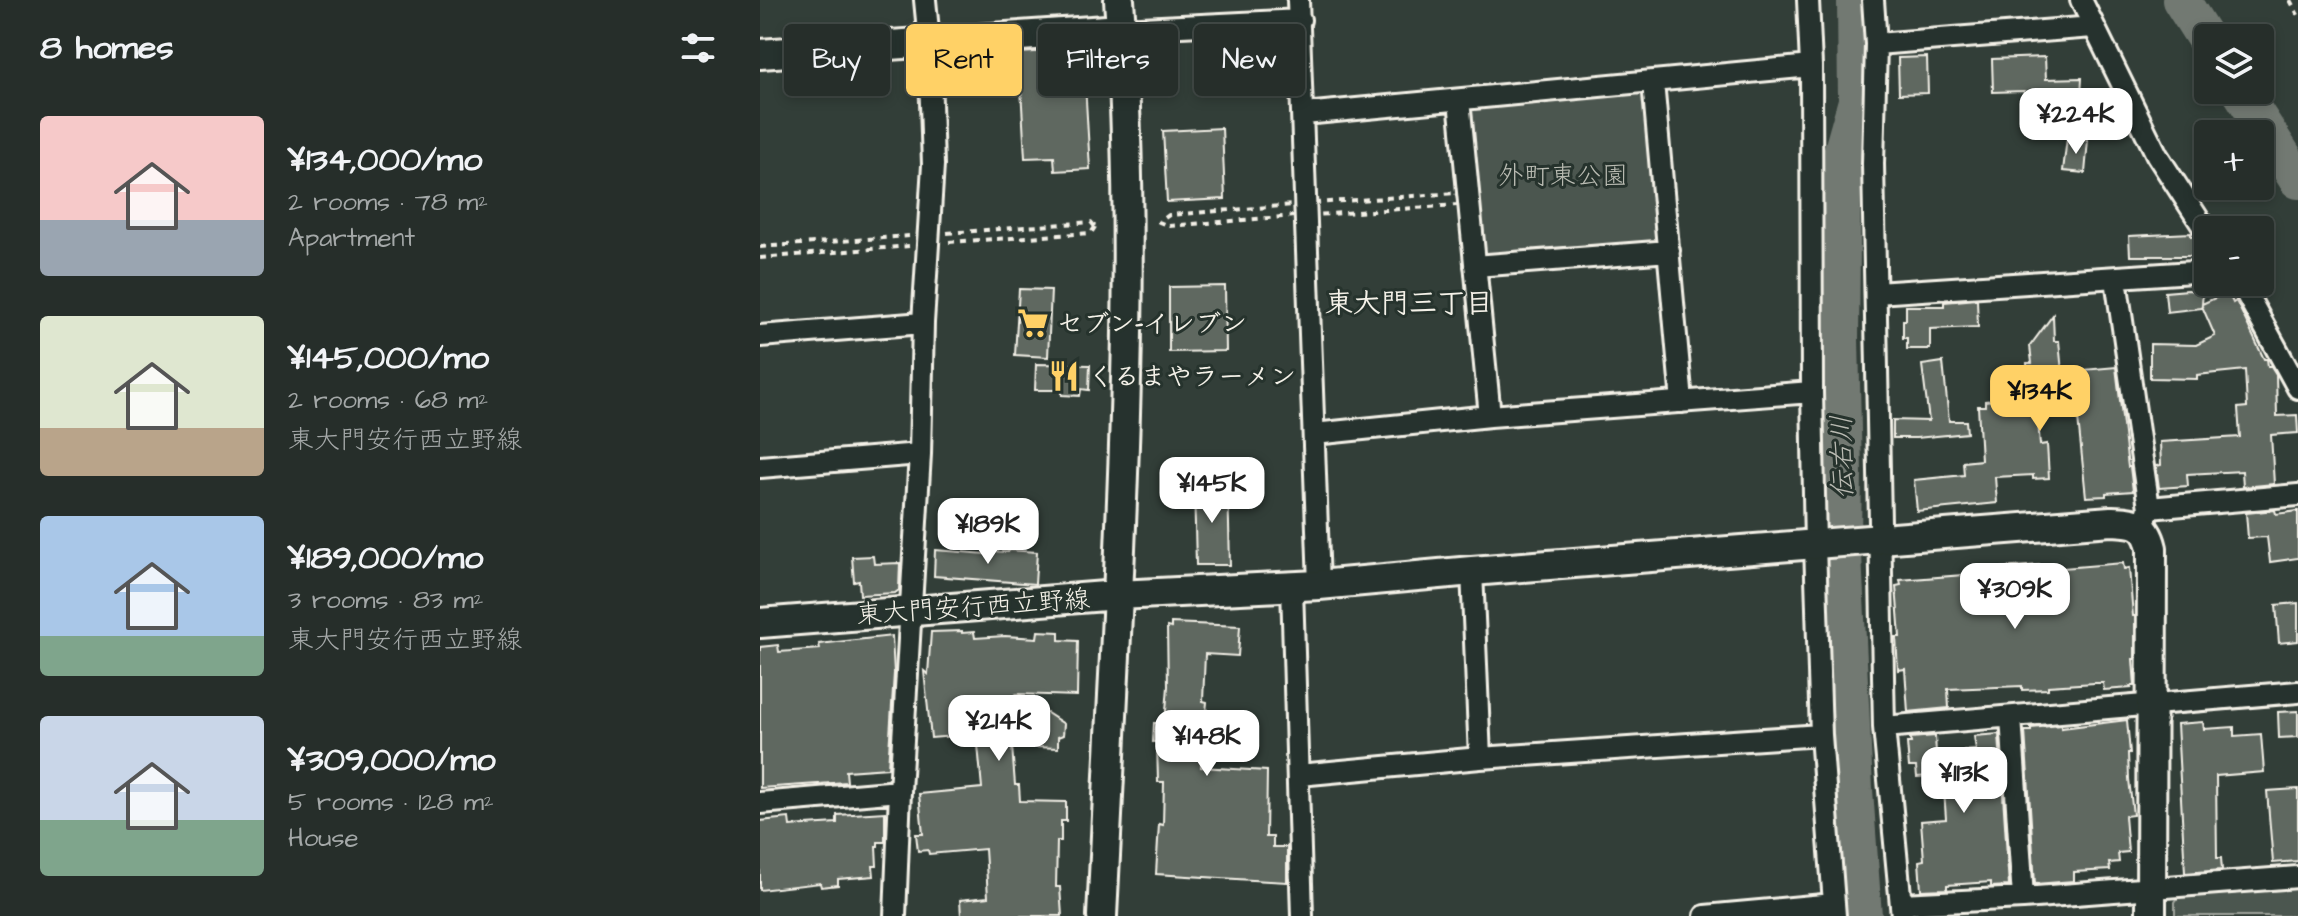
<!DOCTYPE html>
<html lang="en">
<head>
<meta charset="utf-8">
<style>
	:root { --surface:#262e2a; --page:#323a36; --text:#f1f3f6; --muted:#a4a8a8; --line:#424a47; --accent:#ffd166 }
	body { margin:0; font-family:"Architects Daughter","Klee One",sans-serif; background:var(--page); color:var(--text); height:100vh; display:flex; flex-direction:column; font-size:30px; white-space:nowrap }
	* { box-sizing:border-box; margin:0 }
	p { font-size:26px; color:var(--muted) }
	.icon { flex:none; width:44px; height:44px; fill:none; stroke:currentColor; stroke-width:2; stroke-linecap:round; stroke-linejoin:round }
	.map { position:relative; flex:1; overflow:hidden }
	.details { display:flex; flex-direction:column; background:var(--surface); width:760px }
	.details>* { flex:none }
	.top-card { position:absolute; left:24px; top:24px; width:760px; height:72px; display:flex; gap:16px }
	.tools { position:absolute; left:1434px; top:24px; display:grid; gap:16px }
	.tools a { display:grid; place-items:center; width:80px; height:80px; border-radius:8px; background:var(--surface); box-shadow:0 4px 12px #0003,0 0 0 2px var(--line); font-size:40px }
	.price { position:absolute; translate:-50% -68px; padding:0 18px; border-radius:16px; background:#fff; color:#222; font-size:26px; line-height:52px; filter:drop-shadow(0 2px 4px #0008) }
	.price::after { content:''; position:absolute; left:50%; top:48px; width:24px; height:18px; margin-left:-12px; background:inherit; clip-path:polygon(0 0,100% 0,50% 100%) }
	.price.on { background:var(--accent); color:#111 }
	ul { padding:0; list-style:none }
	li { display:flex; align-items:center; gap:24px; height:200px; padding:0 40px }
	li span { display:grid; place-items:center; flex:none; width:224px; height:160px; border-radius:8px; color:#555 }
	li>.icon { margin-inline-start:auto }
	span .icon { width:96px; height:96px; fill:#fffc; stroke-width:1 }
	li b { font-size:34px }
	h2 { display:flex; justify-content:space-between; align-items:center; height:96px; padding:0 40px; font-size:34px }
	.chip { padding:0 28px; border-radius:8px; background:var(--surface); box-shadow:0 4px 12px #0003,0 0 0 2px var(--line); font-size:28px; line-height:72px }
	.chip.on { background:var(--accent); color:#111 }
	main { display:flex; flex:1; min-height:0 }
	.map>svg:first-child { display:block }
	.green { fill:#4c564f; stroke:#a0a49c; stroke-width:2 }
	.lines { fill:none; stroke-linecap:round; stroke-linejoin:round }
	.river { stroke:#727972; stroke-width:38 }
	.building { fill:#5f6861; stroke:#f4f1e8; stroke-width:2 }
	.street-casing { stroke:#f4f1e8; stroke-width:26 }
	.secondary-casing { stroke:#f4f1e8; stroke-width:34 }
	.path { stroke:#f4f1e8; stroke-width:4; stroke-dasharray:6 6; stroke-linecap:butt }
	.street { stroke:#26332d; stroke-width:20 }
	.secondary { stroke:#26332d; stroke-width:28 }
	.labels { text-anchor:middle; stroke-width:6; stroke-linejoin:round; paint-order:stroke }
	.park-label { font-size:26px; fill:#b9bbb2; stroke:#26332d }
	.poi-label { font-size:26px; font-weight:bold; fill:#f4f1e8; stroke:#26332d; text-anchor:start }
	.street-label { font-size:26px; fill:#f4f1e8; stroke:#26332d }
	.neighbourhood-label { font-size:28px; font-weight:bold; fill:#f4f1e8; stroke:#26332d }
	.water-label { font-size:28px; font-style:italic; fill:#babbb3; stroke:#26332d }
</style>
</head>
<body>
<main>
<section class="details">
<h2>8 homes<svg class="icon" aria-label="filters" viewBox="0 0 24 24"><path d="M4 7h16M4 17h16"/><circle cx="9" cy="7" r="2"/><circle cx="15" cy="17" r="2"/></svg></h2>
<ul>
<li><span style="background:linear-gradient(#f6c9c9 65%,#9aa5b1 0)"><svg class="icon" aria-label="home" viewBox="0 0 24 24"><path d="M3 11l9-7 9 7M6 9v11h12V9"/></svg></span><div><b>¥134,000/mo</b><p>2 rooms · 78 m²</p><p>Apartment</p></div></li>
<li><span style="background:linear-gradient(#dfe7d0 70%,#b9a48a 0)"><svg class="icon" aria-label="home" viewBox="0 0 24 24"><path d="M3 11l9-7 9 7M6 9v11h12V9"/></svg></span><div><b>¥145,000/mo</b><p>2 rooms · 68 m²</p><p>東大門安行西立野線</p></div></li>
<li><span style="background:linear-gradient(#a9c7e8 75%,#7fa58c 0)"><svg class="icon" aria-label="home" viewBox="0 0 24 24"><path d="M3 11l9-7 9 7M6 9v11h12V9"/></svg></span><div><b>¥189,000/mo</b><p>3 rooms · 83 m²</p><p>東大門安行西立野線</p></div></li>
<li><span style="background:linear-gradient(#c9d6e8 65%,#7fa58c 0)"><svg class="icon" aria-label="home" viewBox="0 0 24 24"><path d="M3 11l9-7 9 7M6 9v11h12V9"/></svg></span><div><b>¥309,000/mo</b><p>5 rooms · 128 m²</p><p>House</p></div></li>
</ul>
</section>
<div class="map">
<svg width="1538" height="916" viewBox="0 0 1538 916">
	<rect width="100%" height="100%" fill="#323e38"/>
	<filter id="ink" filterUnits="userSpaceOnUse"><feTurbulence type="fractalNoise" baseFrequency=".0125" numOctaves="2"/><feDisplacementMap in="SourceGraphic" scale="16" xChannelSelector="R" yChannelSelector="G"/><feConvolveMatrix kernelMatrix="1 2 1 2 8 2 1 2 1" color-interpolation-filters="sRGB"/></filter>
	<g filter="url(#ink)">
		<path class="green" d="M879,90l8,7 10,143 -6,8 -170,8 -12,-145 7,-8z
			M1538,887v29h-123v-14l5,-7z"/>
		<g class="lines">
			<path class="river" d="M1096,0l1,101 -15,53 -2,185 3,135 -1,59 12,257 9,126
				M1421,0l27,43
				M1480,90l58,90"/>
		</g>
		<path class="building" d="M323,49l7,120 -35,2 -1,-14 -29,1 -6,-105z
			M1167,57l1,36 -29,1 -1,-36z
			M1285,57l1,22 36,-1 -1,18h-20v-2l-37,2v-5l-31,1 -1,-33z
			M462,128l3,71 -58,3 -4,-71z
			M1307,138l21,2 -3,33 -22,-2z
			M1431,233v3h3l4,6v14h-68l-1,-20z
			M465,286l1,65 -57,1v-65z
			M259,289l32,1 -3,67 -33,-2z
			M1428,290l15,2 -1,12 26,-12 5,11 3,-2 7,14 21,44h3l1,7h3l5,8 1,42 20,-1 1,18 -27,2 3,49 -31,3 -1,-16 -55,3 1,12 -29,2 -3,-22 5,-1 -1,-23 80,-5 -2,-29 9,-1 -2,-37 -48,5v4l-47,-1v-34l46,1 19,-9 -13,-30 -1,2 -34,4 -2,-20z
			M1217,299l1,28 -48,2v20h-23v-11h-4v-18h3v-14h38v-4z
			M1293,315l1,26h5l3,31 54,-5 12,100h2l3,24 -27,2v3l-20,1 -9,-88h-3v-2l-37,2 3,36 7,-1 2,34 -16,1v-4l-38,2 2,26 -80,8 -3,-31 50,-5 -1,-13 18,-2 -3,-54h7v-5l20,-2v-12l20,-1v-4h3l-1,-19h5l-2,-17z
			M1183,362l6,59h17l1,12 -51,5h-23v-18l36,1 -7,-56z
			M276,364l54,1 -1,25 -8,-1 -1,7 -18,-1v-5h-27z
			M468,483l2,82h-34l-2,-79z
			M1515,510l1,4 22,-3v47l-28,4 -3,-25 -19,1 -2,-25z
			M175,550l51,4v-3l22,1v-2l29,2 -2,32 -101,-8z
			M113,556l1,8 26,-1 -1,27 -4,3 -35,2 -1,-14 -5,1 -2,-25z
			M1363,563l1,6 5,-1 4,48h2v43h-2l2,27h-5l1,2 -27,2 -1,-7h-8l-47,3v3l-26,1v-4l-74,3 1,19 -41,4 -3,-43 -7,1 -2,-33h4l-4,-51 5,-1 -1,-5 89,-7 -1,-4 51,-4v5z
			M1538,603v38l-19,2 -3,-38z
			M411,623l69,3 -2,30 -33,-2 -2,47 4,1 -2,21h-2l-2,44 66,4 -1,66h7v10h14v35l-131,-8 3,-50 4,1 1,-43h-6l-1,-40h-4l1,-19h11l3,-37 -1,-59 4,1z
			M202,631v2l12,-1 1,6 30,-2 32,2 1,-7 21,1v8l19,1 -1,55 -59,-2 46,30 -1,11 -5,2v11l-46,-2 3,39h4l1,16 46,1v19h-5v20h-4l-1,46h4l2,29h-101l-1,-16 28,-3 -3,-48 -56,5 -1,-4 -10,1 -2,-17h7l-4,-40 63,-6 -4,-43 -11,-10 -36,3 -7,-67 4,3 3,-42z
			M132,636l2,37 -6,95 -42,3 1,11 -87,6v-141l18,-2 1,7 41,-3 -1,-5z
			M1538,711v26l-19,1 -1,-26z
			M1367,720l3,33h-2l1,26 4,36 -8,1 3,36 -10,1 1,9 -10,1 1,7 -36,2v9l-39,3 -10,-153h6v-3l30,-3v3z
			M1443,722l1,7 30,-2v9l27,-2 3,38 -48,4 1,82h4l1,12 -37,3 -8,-149z
			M1239,734l10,152 -18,1v-5l-44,3v4l-26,1 -2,-29 5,-1 -3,-39 25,-2 -3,-44 -26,2 -1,-10h-7l-2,-24h4l-1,-5 25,-2 1,17 40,-3 -2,-14z
			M1538,789v72l-25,2 -6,-72z
			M125,812v30h-7v4h-2l1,20h-4l1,10 -36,3v6l-17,2 -1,-4 -60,7v-69l29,-3 1,8 47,-3v-8z"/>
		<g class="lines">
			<defs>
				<path id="street" d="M538,0l21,585
					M1048,0l3,66 1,326 3,153 6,190 14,181
					M1113,0l3,44 -3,120 11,563 18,189
					M1321,0l76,155 51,79
					M361,29l179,-9
					M1116,44l217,-17
					M893,82l29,320
					M699,100l31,316
					M544,114l507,-48
					M715,266l194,-15
					M1356,279l33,229 -6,20
					M1480,282l58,106
					M1116,293l332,-22
					M0,336l163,-13
					M554,434l176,-18 322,-24
					M0,467l160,-13
					M1389,508l149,-13
					M712,571l8,187
					M532,587l10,329
					M1251,717l12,181
					M1124,727l414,-35
					M539,775l181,-17 341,-23
					M0,803l140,-12
					M1141,904l122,-6 275,-21
					M135,916l5,-125 20,-337 3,-131 10,-158 -4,-124 -4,-41
					M945,916l129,-12"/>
				<path id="secondary" d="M0,54l361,-25
					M0,623l358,-28c9,-198 16,-396 1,-595
					M342,916l16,-321 201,-10 153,-14 639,-50c23,1 35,1 41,27l-1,368"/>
			</defs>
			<use href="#street" class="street-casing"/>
			<use href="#secondary" class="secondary-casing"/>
			<path class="path" d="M1530,0l8,15
				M696,193l4,6 -3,6 -142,10 -2,-5 2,-7z
				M534,205l3,6 -3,5 -125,10 -10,-4 10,-7z
				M187,233l144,-11 4,5
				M189,242l142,-9 4,-6
				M0,247l149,-11
				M0,258l149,-12"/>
			<use href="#street" class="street"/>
			<use href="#secondary" class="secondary"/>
		</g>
	</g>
	<defs>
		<symbol id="supermarket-bare" viewBox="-9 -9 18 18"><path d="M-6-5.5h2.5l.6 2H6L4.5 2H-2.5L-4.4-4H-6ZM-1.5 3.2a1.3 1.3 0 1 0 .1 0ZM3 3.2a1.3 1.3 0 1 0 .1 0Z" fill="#ffd166" stroke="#26332d" stroke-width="2.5" paint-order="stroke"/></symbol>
		<symbol id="restaurant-bare" viewBox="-9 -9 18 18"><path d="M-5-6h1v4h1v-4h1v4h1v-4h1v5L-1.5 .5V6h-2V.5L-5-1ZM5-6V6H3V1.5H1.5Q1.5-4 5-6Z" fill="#ffd166" stroke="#26332d" stroke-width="2.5" paint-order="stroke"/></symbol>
	</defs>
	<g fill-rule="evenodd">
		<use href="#supermarket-bare" x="251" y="301" width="44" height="44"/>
		<use href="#restaurant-bare" x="282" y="354" width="44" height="44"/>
	</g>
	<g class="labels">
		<g class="park-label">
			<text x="803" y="184">外町東公園</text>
		</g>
		<g class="poi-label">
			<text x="297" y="332">セブン-イレブン</text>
			<text x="328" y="385">くるまやラーメン</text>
		</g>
		<g class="street-label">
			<text transform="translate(213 606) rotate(-4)" y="9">東大門安行西立野線</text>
		</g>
		<g class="neighbourhood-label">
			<text x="649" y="312">東大門三丁目</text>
		</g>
		<g class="water-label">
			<text transform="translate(1081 457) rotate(-91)" y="10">伝右川</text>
		</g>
	</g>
</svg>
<div class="tools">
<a><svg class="icon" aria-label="layers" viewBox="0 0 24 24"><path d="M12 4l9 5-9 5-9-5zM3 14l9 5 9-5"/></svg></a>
<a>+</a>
<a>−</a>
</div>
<b class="price" style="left:1316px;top:156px">¥224K</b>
<b class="price on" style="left:1280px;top:433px">¥134K</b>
<b class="price" style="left:452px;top:525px">¥145K</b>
<b class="price" style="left:228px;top:566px">¥189K</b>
<b class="price" style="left:1255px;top:631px">¥309K</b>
<b class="price" style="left:239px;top:763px">¥214K</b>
<b class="price" style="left:447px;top:778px">¥148K</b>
<b class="price" style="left:1204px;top:815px">¥113K</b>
<div class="top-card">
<a class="chip">Buy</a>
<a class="chip on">Rent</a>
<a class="chip">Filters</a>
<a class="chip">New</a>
</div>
</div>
</main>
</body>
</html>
